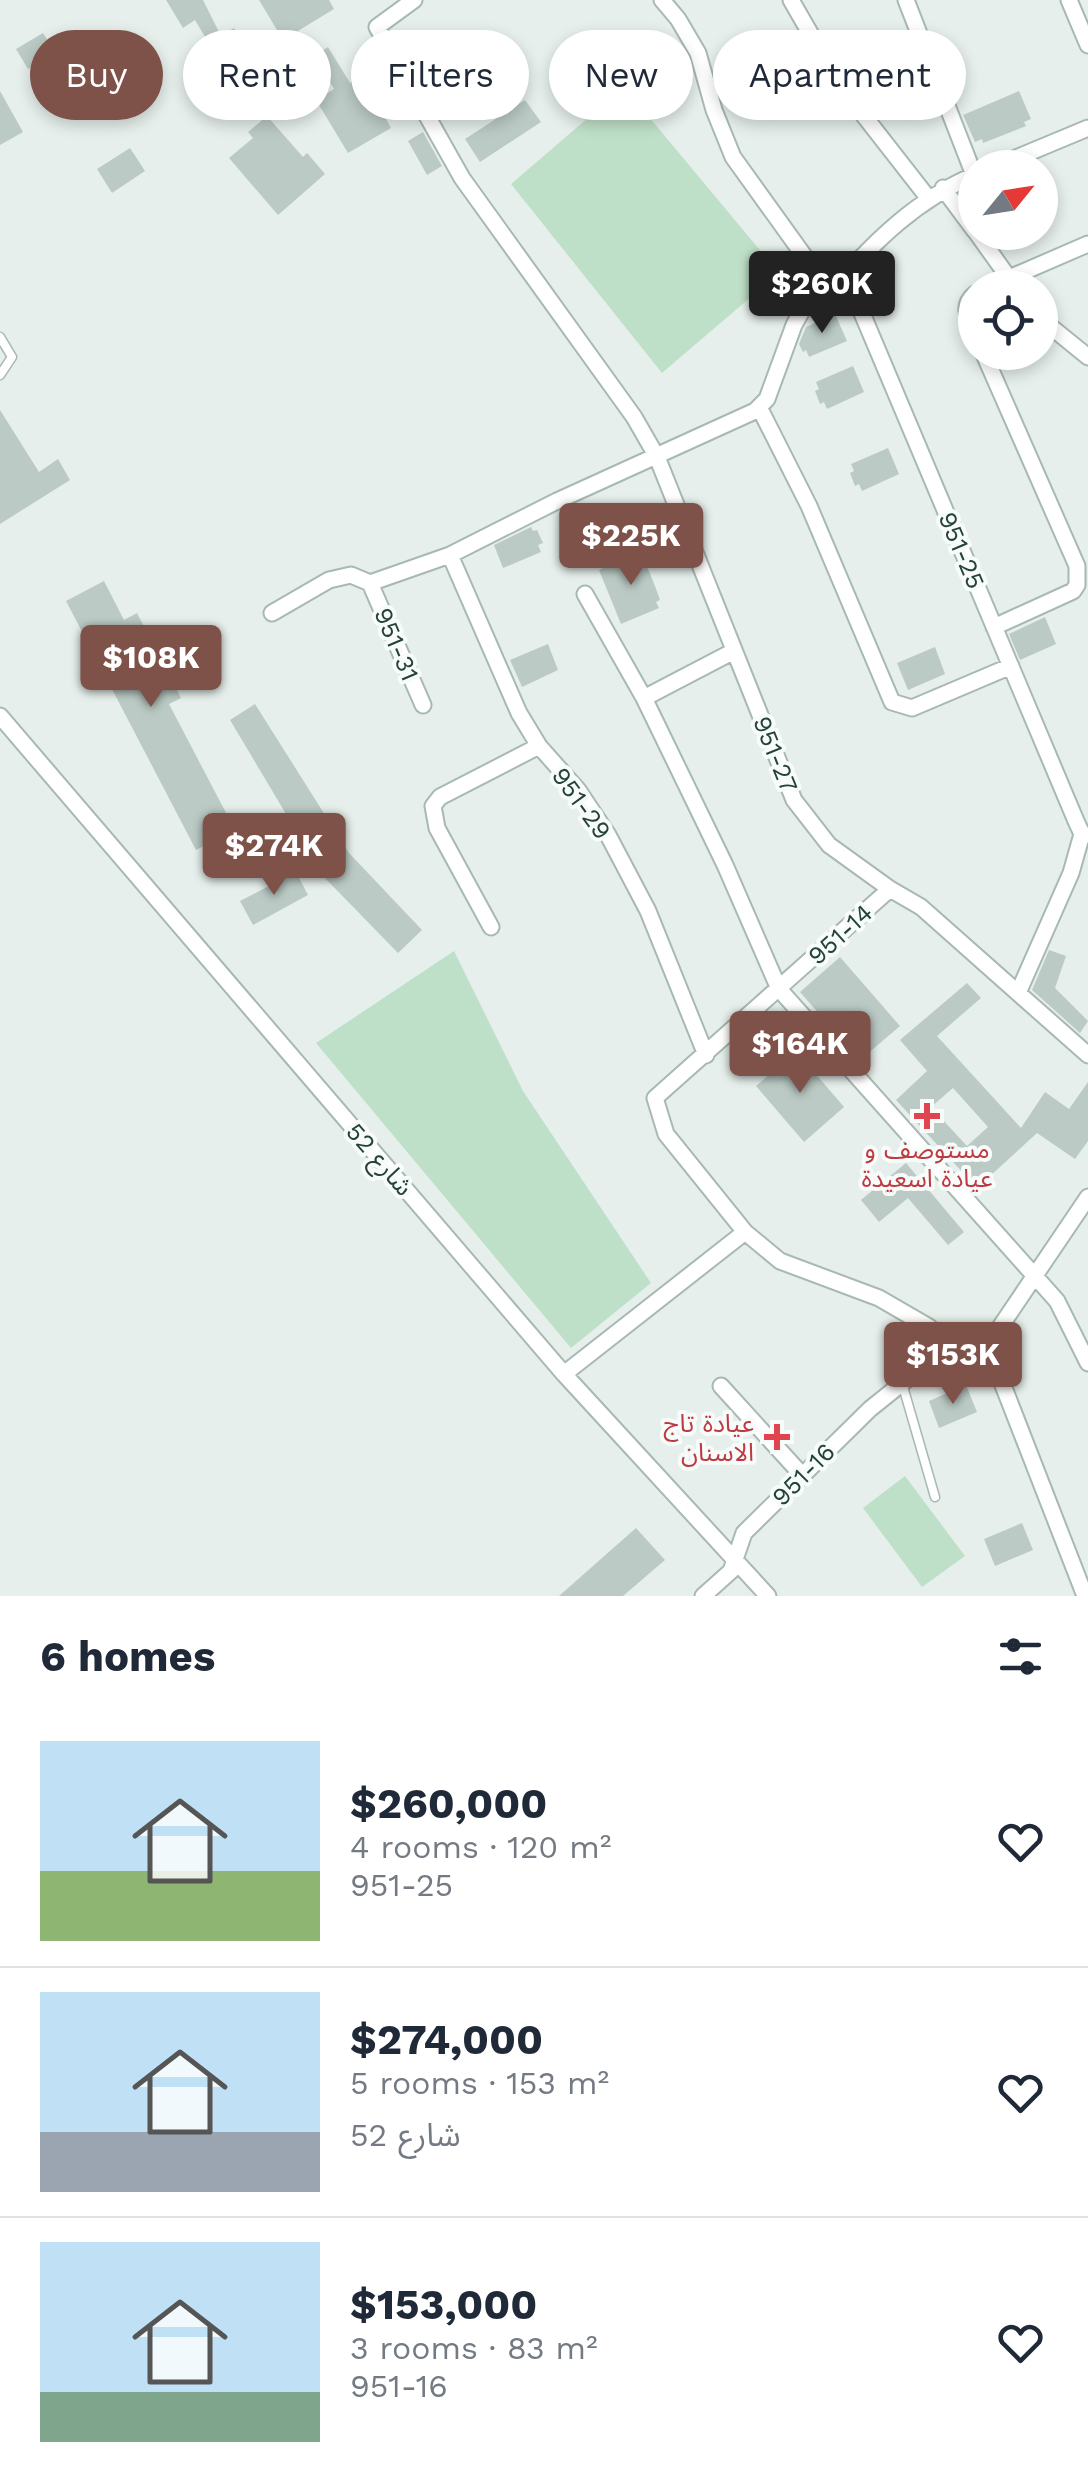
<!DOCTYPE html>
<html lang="en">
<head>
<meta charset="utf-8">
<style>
	:root { --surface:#fff; --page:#f2f2f3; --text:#1f2937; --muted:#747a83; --line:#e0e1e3; --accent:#7f5249 }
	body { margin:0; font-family:"Work Sans","Noto Sans Arabic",sans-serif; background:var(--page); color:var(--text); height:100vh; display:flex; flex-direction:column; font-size:38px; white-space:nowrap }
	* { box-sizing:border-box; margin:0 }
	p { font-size:32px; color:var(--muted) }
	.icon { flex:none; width:55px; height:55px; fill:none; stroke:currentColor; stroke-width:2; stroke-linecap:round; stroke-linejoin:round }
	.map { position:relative; height:1596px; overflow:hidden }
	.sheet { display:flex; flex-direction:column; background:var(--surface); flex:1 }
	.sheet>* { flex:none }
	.banner { position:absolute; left:30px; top:30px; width:1030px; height:90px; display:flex; gap:20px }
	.needle { width:65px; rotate:60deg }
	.tools { position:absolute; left:958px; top:150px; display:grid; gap:20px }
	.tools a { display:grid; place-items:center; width:100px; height:100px; border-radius:50%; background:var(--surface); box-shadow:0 5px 15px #0003; font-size:50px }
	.price { position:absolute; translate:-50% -85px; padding:0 22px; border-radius:10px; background:var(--accent); color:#fff; font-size:32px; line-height:65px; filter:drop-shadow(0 2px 5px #0008) }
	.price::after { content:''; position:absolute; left:50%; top:60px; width:30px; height:22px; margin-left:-15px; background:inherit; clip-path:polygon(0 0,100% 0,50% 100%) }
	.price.selected { background:#222; color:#fff }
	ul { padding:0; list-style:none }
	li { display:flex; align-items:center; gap:30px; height:250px; padding:0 40px }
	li+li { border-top:2px solid var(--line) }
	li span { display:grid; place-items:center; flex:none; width:280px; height:200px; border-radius:0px; color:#555 }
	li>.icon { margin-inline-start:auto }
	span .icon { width:120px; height:120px; fill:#fffc; stroke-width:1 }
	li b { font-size:42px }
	h2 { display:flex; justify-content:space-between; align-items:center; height:120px; padding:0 40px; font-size:42px }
	.pill { padding:0 35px; border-radius:45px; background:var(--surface); box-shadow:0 5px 15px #0003; font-size:35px; line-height:90px }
	.pill.selected { background:var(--accent); color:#fff }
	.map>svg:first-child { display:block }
	.green { fill:#bfe0c8 }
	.building { fill:#bbcac4; fill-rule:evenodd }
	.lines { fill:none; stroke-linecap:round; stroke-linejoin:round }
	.service-casing { stroke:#a8b8b2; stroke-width:11 }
	.minor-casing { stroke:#a8b8b2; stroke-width:19 }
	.service { stroke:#fff; stroke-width:8 }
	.minor { stroke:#fff; stroke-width:15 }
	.health-dot { fill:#e0444e; stroke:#f7fbf9; stroke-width:4 }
	.labels { text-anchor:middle; stroke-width:8; stroke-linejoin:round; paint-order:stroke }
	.street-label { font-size:25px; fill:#24423a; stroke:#f7fbf9 }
	.health-label { font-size:25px; fill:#be3a42; stroke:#f7fbf9 }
</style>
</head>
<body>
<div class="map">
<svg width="1088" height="1596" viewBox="0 0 1088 1596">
	<rect width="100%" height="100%" fill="#e6efeb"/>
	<path class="green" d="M624,87l155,186 -117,100 -151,-189z
		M454,951l69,140 128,192 -80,65 -255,-305z
		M905,1476l60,80 -43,31 -59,-79z"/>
	<path class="building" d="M166,0h37l18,36 13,-8 29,44 -39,23 -14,-24 11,-7 -26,-44 -12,8z
		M259,0h70l5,9 -51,31z
		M43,33l19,30 8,-5 10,17 -30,17 -16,-26 -6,3 -12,-20z
		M328,47l22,36 7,-4 5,8 10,-6 6,10 -6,3 19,34 -43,25 -32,-53 18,-11 -20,-33z
		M0,91l23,41 -23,13z
		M1019,91l12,28 -7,3 2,4 -43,17 -1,-4 -7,3 -12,-27z
		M525,100l16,22 -61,40 -15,-23z
		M267,116l36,41 4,-4 18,21 -47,41 -49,-57 24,-20 -5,-6z
		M423,132l19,34 -15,9 -19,-34z
		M130,148l15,23 -33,22 -15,-24z
		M835,314l12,27 -38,16 -3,-7 -3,2 -4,-8 7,-17z
		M853,366l11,26 -37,17 -3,-7 -4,2 -5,-13 4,-2 -3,-7z
		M0,410l39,62 19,-13 12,21 -70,44z
		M888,448l11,26 -37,17 -3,-7 -4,2 -5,-13 4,-2 -3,-7z
		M531,527l2,4 4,-1 6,13 -5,2 3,7 -38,16 -9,-23z
		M637,554l3,6 4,-1 11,27 5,14 -4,2 3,6 -38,16 -22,-54z
		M104,581l20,39 13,-7 44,85 -12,6 66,126 -39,20 -130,-249z
		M1045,617l11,27 -36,16 -11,-26z
		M548,644l10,26 -36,17 -12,-27z
		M935,647l10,27 -37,16 -11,-27z
		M255,704l94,149 73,77 -24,23 -75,-77 -93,-156z
		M296,872l12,23 -55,30 -13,-24z
		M1049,950l17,6 -11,32 33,33 -8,12 -48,-43z
		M840,957l60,69 -34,29 -17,-21 -7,6 -42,-48z
		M967,983l14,15 -44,38 84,92 24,-36 24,17 19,-27v59l-13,18 -38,-26 -60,55 -81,-88 31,-29 -27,-31zM953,1088l35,39 -21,19 -36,-39z
		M796,1051l48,56 -40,35 -48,-56z
		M906,1163l58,69 -16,13 -40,-47 -29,24 -18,-22z
		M966,1385l11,27 -38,16 -10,-27z
		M1022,1523l11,27 -38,16 -11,-27z
		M636,1528l29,32 -42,36h-64z"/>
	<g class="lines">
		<defs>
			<path id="service" d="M0,337l12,20 -12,18
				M902,1383l33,114"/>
			<path id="minor" d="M414,0l-37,27 85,151 172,239 23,40 137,343 35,45 61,44 31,18 167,148
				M662,0l16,19 20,34 16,57 19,47 87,121 29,16 10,12 217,515 6,13 6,1
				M791,0l49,85 89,114
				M906,0l68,175
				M1069,0l19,45
				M992,168l96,-40
				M943,188l32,43
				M976,232l40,56
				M834,287c41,-46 83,-88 141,-112
				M986,288l102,-44
				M975,294c-15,12 -6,25 0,39
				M1040,318l48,39
				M983,352l94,214v19l-4,6 -79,36
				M759,407l50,99 83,196 20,6 99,-42
				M450,555l69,158 20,33 39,44 30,45 40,76 58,144
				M370,583l53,122
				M585,594l59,104 81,167 54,124 278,312 31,62
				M272,613l57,-33 22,-5 19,8 80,-28 107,-54 198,-90 12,-12 27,-74 26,-47
				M644,698l90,-47
				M0,716l564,658 204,222
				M890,889l-235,209 11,36 79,98 35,29 99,37 50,29 23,24
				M491,927l-54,-99 -4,-22 7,-9 99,-51
				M1018,993l53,-120 11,-39
				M987,1344l98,252
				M564,1374l181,-142
				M721,1386l81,89
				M703,1596l28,-25 13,-38 126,-124 61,-49 21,-9 23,-1 17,-11 96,-142"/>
		</defs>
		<use href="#service" class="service-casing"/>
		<use href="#minor" class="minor-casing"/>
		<use href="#service" class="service"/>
		<use href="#minor" class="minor"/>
	</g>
	<g class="health-dot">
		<path d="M922 1101h10v10h10v10h-10v10h-10v-10h-10v-10h10z"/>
		<path d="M772 1422h10v10h10v10h-10v10h-10v-10h-10v-10h10z"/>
	</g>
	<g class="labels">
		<g class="street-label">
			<text transform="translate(962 550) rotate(67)" y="9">951-25</text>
			<text transform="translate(397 644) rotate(67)" y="9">951-31</text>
			<text transform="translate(776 754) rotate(68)" y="9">951-27</text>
			<text transform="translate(582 803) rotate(54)" y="9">951-29</text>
			<text transform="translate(840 934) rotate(-42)" y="9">951-14</text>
			<text transform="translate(380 1159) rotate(49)" y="9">شارع 52</text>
			<text transform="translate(803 1474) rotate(-45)" y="9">951-16</text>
		</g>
		<g class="health-label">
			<text x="927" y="1158">مستوصف و<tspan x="927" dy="29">عيادة اسعيدة</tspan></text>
			<text x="754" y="1432" text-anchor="end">عيادة تاج<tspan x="754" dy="29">الاسنان</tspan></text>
		</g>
	</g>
</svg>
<div class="tools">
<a><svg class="needle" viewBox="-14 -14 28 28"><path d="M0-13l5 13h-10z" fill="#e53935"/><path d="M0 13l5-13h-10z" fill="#747a83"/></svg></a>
<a><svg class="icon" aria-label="locate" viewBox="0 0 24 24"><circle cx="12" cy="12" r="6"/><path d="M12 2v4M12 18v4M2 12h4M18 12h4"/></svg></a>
</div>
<b class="price selected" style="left:822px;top:336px">$260K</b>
<b class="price" style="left:631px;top:588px">$225K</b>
<b class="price" style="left:151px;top:710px">$108K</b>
<b class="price" style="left:274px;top:898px">$274K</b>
<b class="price" style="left:800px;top:1096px">$164K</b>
<b class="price" style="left:953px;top:1407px">$153K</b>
<div class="banner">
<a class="pill selected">Buy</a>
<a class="pill">Rent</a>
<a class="pill">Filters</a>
<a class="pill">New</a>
<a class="pill">Apartment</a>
</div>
</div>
<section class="sheet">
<h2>6 homes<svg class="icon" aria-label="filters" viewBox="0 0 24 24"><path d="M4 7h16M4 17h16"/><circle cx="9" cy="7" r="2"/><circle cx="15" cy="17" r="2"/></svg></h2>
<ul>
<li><span style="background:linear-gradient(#bfe0f5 65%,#8fb573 0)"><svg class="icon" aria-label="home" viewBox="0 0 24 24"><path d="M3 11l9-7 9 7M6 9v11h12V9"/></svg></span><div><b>$260,000</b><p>4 rooms · 120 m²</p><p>951-25</p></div><svg class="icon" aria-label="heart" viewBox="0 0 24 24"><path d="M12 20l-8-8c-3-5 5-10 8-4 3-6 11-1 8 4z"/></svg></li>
<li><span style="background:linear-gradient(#bfe0f5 70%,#9aa5b1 0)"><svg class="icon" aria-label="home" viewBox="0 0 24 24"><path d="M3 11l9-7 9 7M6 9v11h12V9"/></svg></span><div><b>$274,000</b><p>5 rooms · 153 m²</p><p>شارع 52</p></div><svg class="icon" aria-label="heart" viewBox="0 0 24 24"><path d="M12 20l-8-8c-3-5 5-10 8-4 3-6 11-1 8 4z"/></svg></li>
<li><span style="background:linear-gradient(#bfe0f5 75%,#7fa58c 0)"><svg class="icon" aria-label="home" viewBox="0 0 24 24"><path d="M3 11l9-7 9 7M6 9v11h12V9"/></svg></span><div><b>$153,000</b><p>3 rooms · 83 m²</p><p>951-16</p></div><svg class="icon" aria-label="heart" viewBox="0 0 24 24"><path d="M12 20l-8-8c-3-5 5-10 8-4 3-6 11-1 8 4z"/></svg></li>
</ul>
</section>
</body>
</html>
